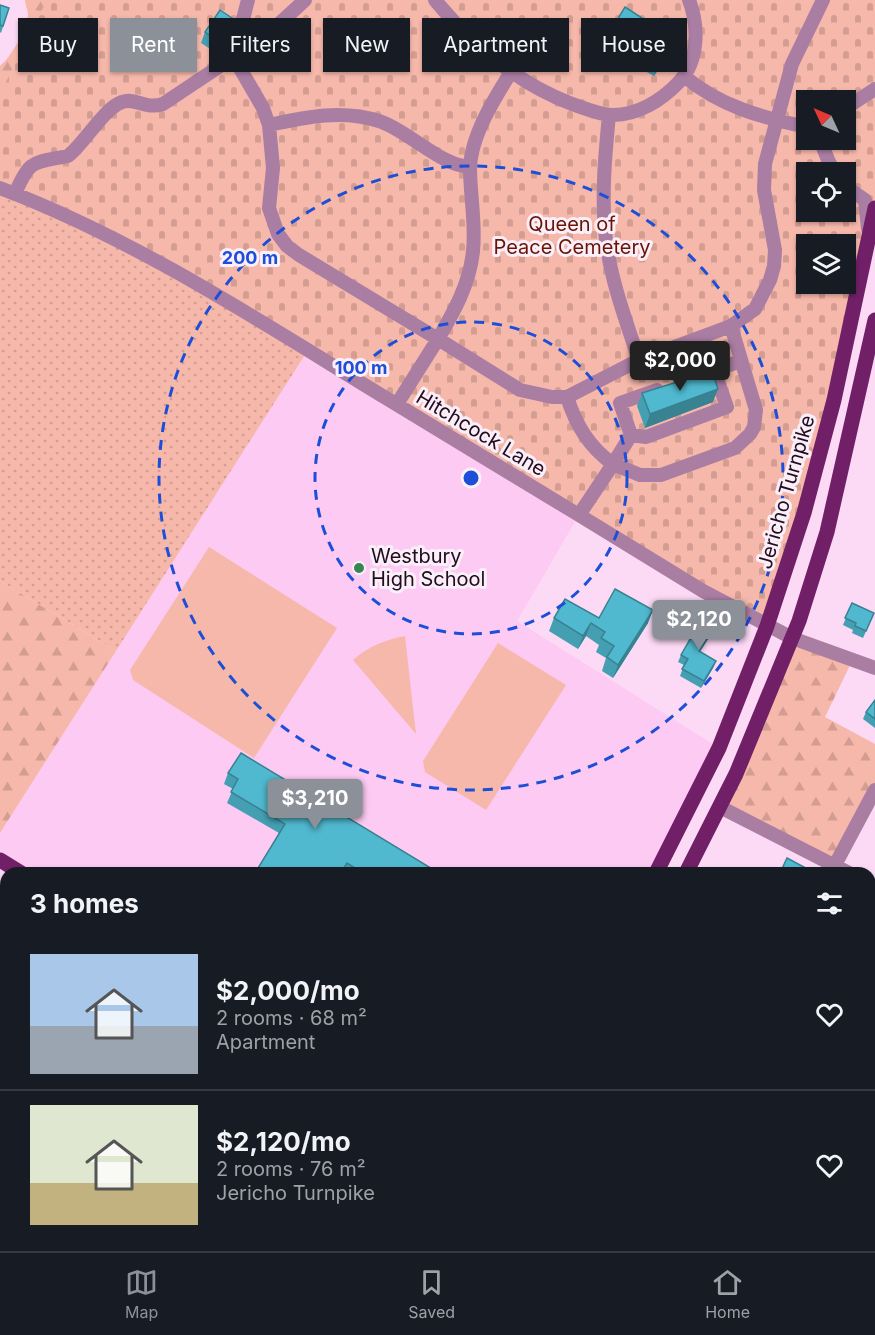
<!DOCTYPE html>
<html lang="en">
<head>
<meta charset="utf-8">
<style>
	:root { --surface:#171b24; --page:#242831; --text:#f1f3f6; --muted:#9ea1a6; --line:#363941; --accent:#8c9099 }
	body { margin:0; font-family:Inter,sans-serif; background:var(--page); color:var(--text); height:100vh; display:flex; flex-direction:column; font-size:22px; white-space:nowrap }
	* { box-sizing:border-box; margin:0 }
	p { font-size:20px; color:var(--muted) }
	.icon { flex:none; width:33px; height:33px; fill:none; stroke:currentColor; stroke-width:2; stroke-linecap:round; stroke-linejoin:round }
	.map { position:relative; flex:1; overflow:hidden }
	.side { position:absolute; left:0px; top:867px; width:876px; height:384px; display:flex; flex-direction:column; background:var(--surface); border-radius:18px 18px 0 0; box-shadow:0 2px 4px #0004 }
	.side>* { flex:none }
	.top-card { position:absolute; left:18px; top:18px; width:840px; height:54px; display:flex; gap:12px }
	.needle { width:39px; rotate:314deg }
	.tools { position:absolute; left:796px; top:90px; display:grid; gap:12px }
	.tools a { display:grid; place-items:center; width:60px; height:60px; border-radius:0px; background:var(--surface); box-shadow:0 2px 4px #0004; font-size:30px }
	.price { position:absolute; translate:-50% -51px; padding:0 14px; border-radius:6px; background:var(--accent); color:#fff; font-size:20px; line-height:39px; filter:drop-shadow(0 2px 3px #0008) }
	.price::after { content:''; position:absolute; left:50%; top:36px; width:18px; height:14px; margin-left:-9px; background:inherit; clip-path:polygon(0 0,100% 0,50% 100%) }
	.price.on { background:#222; color:#fff }
	ul { padding:0; list-style:none }
	li { display:flex; align-items:center; gap:18px; height:150px; padding:0 30px }
	li+li { border-top:2px solid var(--line) }
	li span { display:grid; place-items:center; flex:none; width:168px; height:120px; border-radius:0px; color:#555 }
	li>.icon { margin-inline-start:auto }
	span .icon { width:72px; height:72px; fill:#fffc; stroke-width:1 }
	li b { font-size:26px }
	h2 { display:flex; justify-content:space-between; align-items:center; height:72px; padding:0 30px; font-size:26px }
	.chip { padding:0 21px; border-radius:0px; background:var(--surface); box-shadow:0 2px 4px #0004; font-size:21px; line-height:54px }
	.chip.on { background:var(--accent); color:#fff }
	.menu { display:flex; justify-content:space-around; align-items:center; height:84px; border-top:2px solid var(--line); background:var(--surface); font-size:16px; color:var(--muted) }
	.menu a { display:grid; justify-items:center; gap:3px }
	.menu .on { color:var(--accent) }
	.map>svg:first-child { display:block }
	.built { fill:#fccaf2 }
	.grass { fill:url(#grass-dots) }
	.forest { fill:url(#forest-firs) }
	.cemetery { fill:url(#cemetery-stones); fill-rule:evenodd }
	.green { fill:#f6b8aa }
	.lines { fill:none; stroke-linecap:round; stroke-linejoin:round }
	.minor { stroke:#aa7da2; stroke-width:14 }
	.major { stroke:#711f67; stroke-width:15 }
	.wall { fill:#459fb2 }
	.shaded-wall { fill:#388291 }
	.building { fill:#50b9cf; stroke:#388291; stroke-width:1.5 }
	.ring { fill:none; stroke:#1d4ed8; stroke-width:3; stroke-dasharray:10 8 }
	.poi-dot { fill:#388554; stroke:#faeff8; stroke-width:2 }
	.labels { text-anchor:middle; stroke-width:6; stroke-linejoin:round; paint-order:stroke }
	.park-label { font-size:20px; fill:#681505; stroke:#faeff8 }
	.street-label { font-size:20px; fill:#210d1e; stroke:#faeff8 }
	.poi-label { font-size:20px; fill:#210d1e; stroke:#faeff8; text-anchor:start }
	.centre { fill:#1d4ed8; stroke:#faeff8; stroke-width:3 }
	.ring-label { font-size:18px; text-anchor:middle; font-weight:bold; fill:#1d4ed8; stroke:#faeff8; stroke-width:6; stroke-linejoin:round; paint-order:stroke }
</style>
</head>
<body>
<div class="map">
<svg width="875" height="1251" viewBox="0 0 875 1251">
	<defs>
		<pattern id="grass-dots" width="8" height="8" patternUnits="userSpaceOnUse" patternTransform="scale(1.5)"><rect width="8" height="8" fill="#f6b8aa"/><path d="M2 2h.1M6 6h.1" fill="none" stroke="#d39d92" stroke-width="1.8" stroke-linecap="round"/></pattern>
		<pattern id="forest-firs" width="22" height="20" patternUnits="userSpaceOnUse" patternTransform="scale(1.5)"><rect width="22" height="20" fill="#f6b8aa"/><path d="M5 1l3.5 6h-7zM16 11l3.5 6h-7z" fill="#d39d92"/></pattern>
		<pattern id="cemetery-stones" width="16" height="16" patternUnits="userSpaceOnUse" patternTransform="scale(1.5)"><rect width="16" height="16" fill="#f6b8aa"/><path d="M2 7V4a2 2 0 0 1 4 0v3zM10 15v-3a2 2 0 0 1 4 0v3z" fill="#d39d92"/></pattern>
	</defs>
	<rect width="100%" height="100%" fill="#fcd9f5"/>
	<path class="built" d="M308,350l271,165 -62,106 202,127 -63,125h-635l-21,-13v-27z"/>
	<path class="grass" d="M0,188l31,12 277,150 -192,301 -116,-70z"/>
	<path class="forest" d="M25,0h90l-115,132v-66c11,-9 27,-37 28,-51 0,-5 -3,-11 -3,-15z
		M0,581l116,70 -116,182z
		M792,638l61,21 -28,58 50,27v46l-40,75 -115,-58z
		M6,953v281l-6,-3v-268z
		M25,1245h50l-5,6h-35z"/>
	<path class="cemetery" d="M47,0h828v208l-41,192 -67,226 -579,-348 -188,-90v-94zM807,100h39v40h-39zM807,172h39v40h-39zM807,244h39v40h-39z
		M870,1009l5,3v239h-208l4,-6h199z"/>
	<path class="green" d="M209,547l128,81 -83,130 -121,-78 -3,-10z
		M405,636l11,98 -63,-74c16,-14 32,-20 52,-24z
		M498,643l68,42 -80,125 -61,-38 -2,-11z"/>
	<g class="lines">
		<path class="minor" d="M435,0c37,45 82,83 137,104 12,4 26,10 39,11 26,1 51,-15 68,-33 20,-21 20,-56 10,-82
			M233,58l15,-58
			M234,58l29,50 6,17
			M684,76c35,30 79,42 123,51
			M846,108l29,-19
			M609,115c-4,41 -8,83 -3,125 5,41 20,81 33,120
			M820,140l13,32
			M470,166c-25,3 -64,-37 -91,-45 -37,-12 -73,-4 -110,4l4,43 -4,40 9,26 9,12 12,9 139,84c16,-27 32,-56 35,-88 3,-27 -3,-56 -3,-83 1,-32 24,-69 41,-96
			M846,187l19,13 3,29
			M0,188c137,52 261,134 386,210 105,64 212,128 317,193l89,47 83,30
			M15,194c15,-36 19,-31 53,-38 16,-12 36,-48 54,-54 13,-5 23,8 41,2l105,-70 37,-34
			M731,326l24,-17 15,-29 4,-14 1,-16 -11,-60 1,-26 27,-100 31,-64
			M714,370l27,-9
			M397,404l41,-65 82,51 32,7h15
			M631,435l15,2 81,-30 -13,-37 -19,7
			M579,515l34,-51 27,11h21l74,-27 15,-14 4,-7 2,-17 -25,-84 -92,34 -72,37c9,28 22,50 46,67l18,-29 -11,-32 37,-13
			M693,609l1,9 -5,8 -8,3c-1,-11 2,-16 12,-20z
			M720,807l129,66
			M835,865l40,-75
			M870,885l5,3
			M283,1251l3,-6"/>
		<path class="major" d="M0,860l21,13
			M656,873l63,-125 48,-122 37,-113 30,-113 41,-192
			M686,873l50,-99 63,-153 28,-89 48,-212
			M655,1245l12,6
			M452,1251l3,-6
			M477,1251l3,-6"/>
	</g>
	<path class="wall" d="M0,5l9,3 -8,25 -1,-1z
		M612,28l60,20 -18,28 -9,-5 1,-4 -39,-26z
		M205,32l26,2 -4,11 -7,10 -19,-12z
		M642,393l71,9 -68,26 -8,-22z
		M852,603l22,10 -11,25 -11,-5 1,-3 -10,-5z
		M554,618h45l49,5 -35,55 -11,-7 4,-13 -10,-6 3,-7 -13,-9 -8,13 -29,-18z
		M716,622l-2,7 -14,23 16,9 -3,7 -12,20 -21,-12 4,-11 -6,-3 3,-7z
		M875,700v28l-12,-9 3,-7z
		M228,773l211,100h-184l24,-40 -52,-30 6,-14 -9,-5z
		M218,1245h23l-4,6h-10z
		M340,1245h13l-3,6z"/>
	<path class="shaded-wall" d="M231,34l-4,11 -7,10 4,-10z
		M677,34l-5,14 -18,28 5,-13z
		M718,389l-5,13 -68,26 5,-14z
		M653,610l-5,13 -35,55 5,-13z
		M716,622l-2,7 -18,29 3,-7z
		M591,623l-5,13 -8,13 5,-13z
		M716,661l-3,7 -12,20 3,-7z"/>
	<path class="building" d="M0,5l9,3 -6,18 -3,-1z
		M625,7l40,26 3,-4 9,5 -18,29 -9,-6 2,-4 -40,-25z
		M220,10l15,10 -4,14 -7,11 -19,-13z
		M712,371l6,18 -68,25 -8,-21z
		M615,589l38,21 -35,55 -11,-8 7,-11 -13,-8 4,-6 -14,-9 -8,13 -29,-18 11,-19 34,19z
		M852,603l22,10 -8,18 -11,-5 1,-3 -11,-5z
		M704,615l12,7 -17,29 17,10 -12,20 -22,-12 6,-10 -7,-4z
		M875,700v19l-9,-7z
		M241,753l198,120h-76l-16,-10 -6,10h-86l30,-49 -54,-32 7,-13 -10,-6z
		M787,858l17,9 -3,6h-21z
		M237,869l7,4h-10z
		M231,1245h8l-2,4z
		M610,1245h1l10,6h-14z"/>
	<g class="ring">
		<circle cx="471" cy="478" r="156"/>
		<circle cx="471" cy="478" r="312"/>
	</g>
	<circle class="poi-dot" cx="359" cy="568" r="6"/>
	<g class="labels">
		<g class="park-label">
			<text x="572" y="231">Queen of<tspan x="572" dy="23">Peace Cemetery</tspan></text>
		</g>
		<g class="street-label">
			<text transform="translate(481 433) rotate(31)" y="7">Hitchcock Lane</text>
			<text transform="translate(786 492) rotate(-74)" y="7">Jericho Turnpike</text>
		</g>
		<g class="poi-label">
			<text x="371" y="563">Westbury<tspan x="371" dy="23">High School</tspan></text>
		</g>
	</g>
	<circle cx="471" cy="478" r="9" class="centre"/>
	<g class="ring-label">
		<text x="250" y="264">200 m</text>
		<text x="361" y="374">100 m</text>
	</g>
</svg>
<div class="tools">
<a><svg class="needle" viewBox="-14 -14 28 28"><path d="M0-13l5 13h-10z" fill="#e53935"/><path d="M0 13l5-13h-10z" fill="#9ea1a6"/></svg></a>
<a><svg class="icon" aria-label="locate" viewBox="0 0 24 24"><circle cx="12" cy="12" r="6"/><path d="M12 2v4M12 18v4M2 12h4M18 12h4"/></svg></a>
<a><svg class="icon" aria-label="layers" viewBox="0 0 24 24"><path d="M12 4l9 5-9 5-9-5zM3 14l9 5 9-5"/></svg></a>
</div>
<b class="price on" style="left:680px;top:392px">$2,000</b>
<b class="price" style="left:699px;top:651px">$2,120</b>
<b class="price" style="left:315px;top:830px">$3,210</b>
<div class="top-card">
<a class="chip">Buy</a>
<a class="chip on">Rent</a>
<a class="chip">Filters</a>
<a class="chip">New</a>
<a class="chip">Apartment</a>
<a class="chip">House</a>
</div>
<section class="side">
<h2>3 homes<svg class="icon" aria-label="filters" viewBox="0 0 24 24"><path d="M4 7h16M4 17h16"/><circle cx="9" cy="7" r="2"/><circle cx="15" cy="17" r="2"/></svg></h2>
<ul>
<li><span style="background:linear-gradient(#a9c7e8 60%,#9aa5b1 0)"><svg class="icon" aria-label="home" viewBox="0 0 24 24"><path d="M3 11l9-7 9 7M6 9v11h12V9"/></svg></span><div><b>$2,000/mo</b><p>2 rooms · 68 m²</p><p>Apartment</p></div><svg class="icon" aria-label="heart" viewBox="0 0 24 24"><path d="M12 20l-8-8c-3-5 5-10 8-4 3-6 11-1 8 4z"/></svg></li>
<li><span style="background:linear-gradient(#dfe7d0 65%,#c2b280 0)"><svg class="icon" aria-label="home" viewBox="0 0 24 24"><path d="M3 11l9-7 9 7M6 9v11h12V9"/></svg></span><div><b>$2,120/mo</b><p>2 rooms · 76 m²</p><p>Jericho Turnpike</p></div><svg class="icon" aria-label="heart" viewBox="0 0 24 24"><path d="M12 20l-8-8c-3-5 5-10 8-4 3-6 11-1 8 4z"/></svg></li>
</ul>
</section>
</div>
<nav class="menu">
<a class="on"><svg class="icon" aria-label="map" viewBox="0 0 24 24"><path d="M3 6l6-2 6 2 6-2v14l-6 2-6-2-6 2zM9 4v14M15 6v14"/></svg>Map</a>
<a><svg class="icon" aria-label="saved" viewBox="0 0 24 24"><path d="M7 4h10v16l-5-4-5 4z"/></svg>Saved</a>
<a><svg class="icon" aria-label="home" viewBox="0 0 24 24"><path d="M3 11l9-7 9 7M6 9v11h12V9"/></svg>Home</a>
</nav>
</body>
</html>
